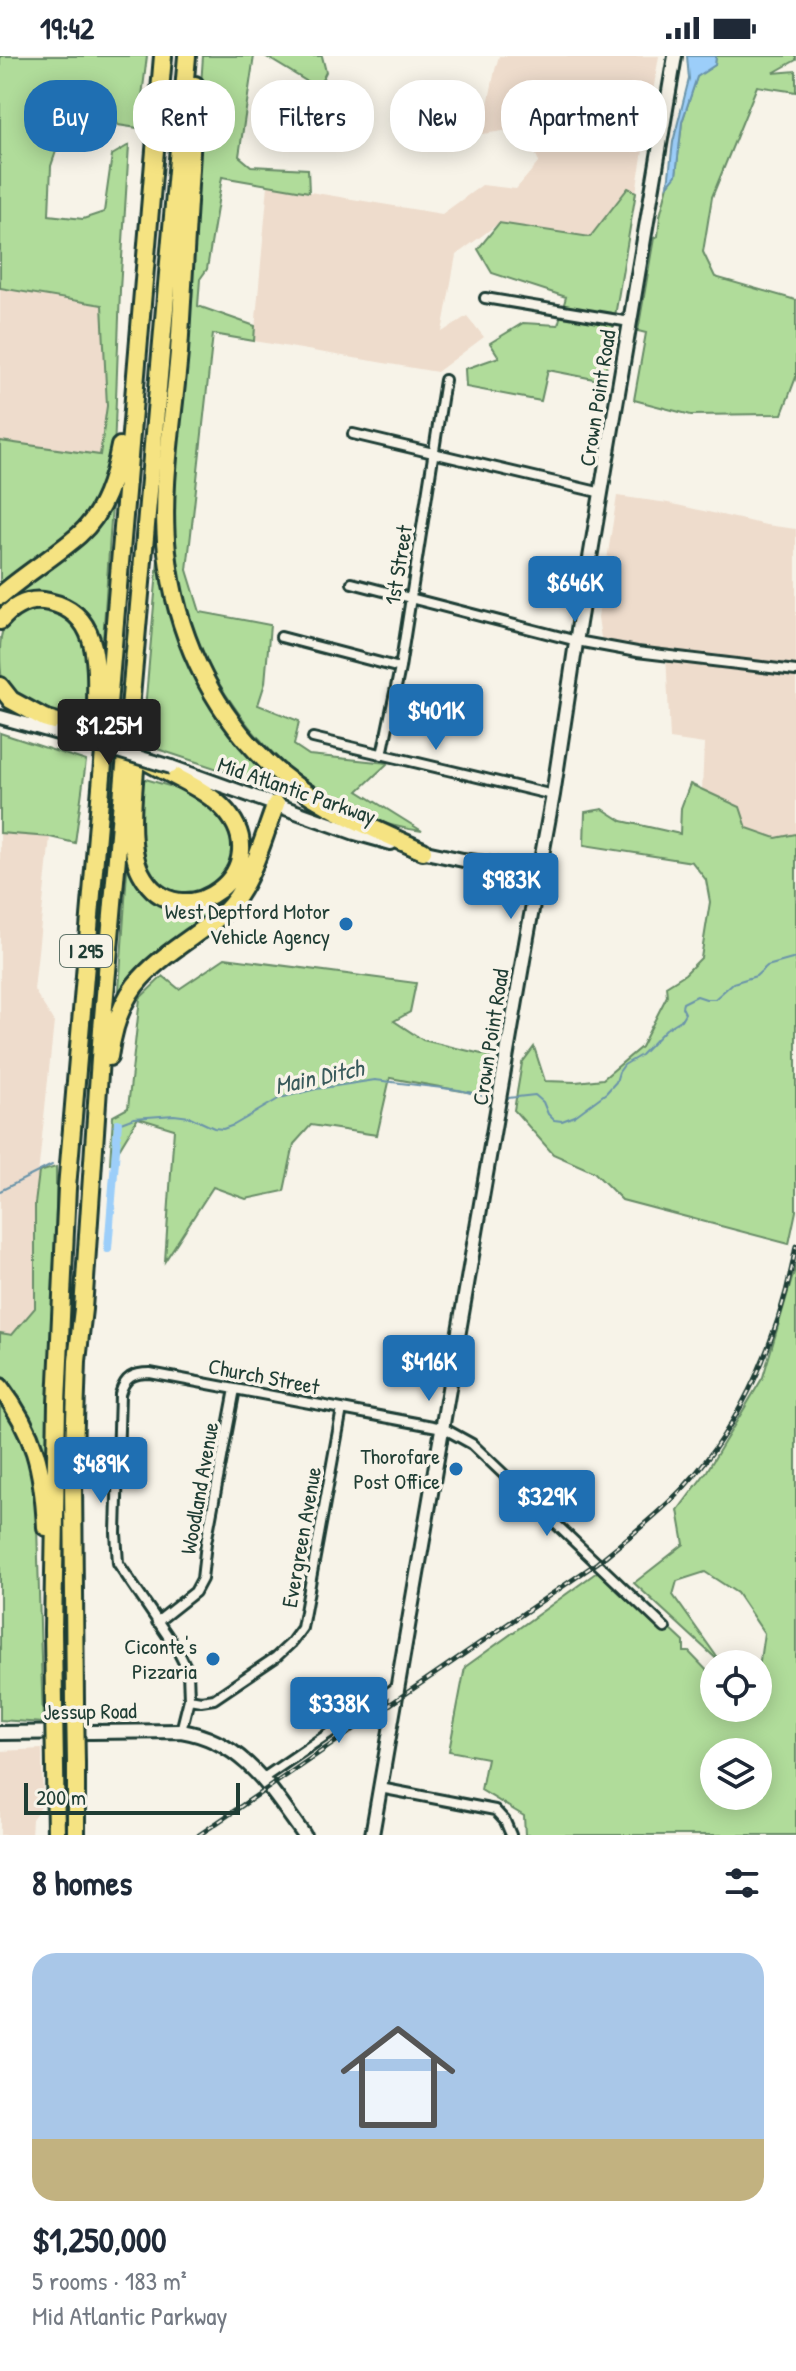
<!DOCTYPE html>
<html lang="en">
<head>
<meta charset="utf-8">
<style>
	:root { --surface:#fff; --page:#f6f6f7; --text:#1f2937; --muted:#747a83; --line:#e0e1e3; --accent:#1f6fb2 }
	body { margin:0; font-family:"Patrick Hand",sans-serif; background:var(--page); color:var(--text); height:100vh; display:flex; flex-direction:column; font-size:30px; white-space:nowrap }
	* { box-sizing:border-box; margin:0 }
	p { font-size:26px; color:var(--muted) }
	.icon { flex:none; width:44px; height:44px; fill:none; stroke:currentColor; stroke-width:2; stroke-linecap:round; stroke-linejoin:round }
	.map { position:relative; height:1779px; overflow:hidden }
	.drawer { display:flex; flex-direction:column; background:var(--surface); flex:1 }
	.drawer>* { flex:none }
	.guide { position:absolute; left:24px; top:24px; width:748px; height:72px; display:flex; gap:16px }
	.fabs { position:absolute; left:700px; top:1594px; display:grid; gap:16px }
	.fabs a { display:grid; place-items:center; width:72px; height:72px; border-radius:50%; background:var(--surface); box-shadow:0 4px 20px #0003; font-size:40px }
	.scale { position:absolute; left:24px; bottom:20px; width:216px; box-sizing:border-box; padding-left:8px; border:4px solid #1f3d34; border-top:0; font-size:22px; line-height:28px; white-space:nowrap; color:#1f3d34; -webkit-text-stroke:6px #f7f3e8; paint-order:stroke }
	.price { position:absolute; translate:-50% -68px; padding:0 18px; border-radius:8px; background:var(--accent); color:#fff; font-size:26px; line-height:52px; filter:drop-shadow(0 2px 4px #0008) }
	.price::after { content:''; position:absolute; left:50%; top:48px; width:24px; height:18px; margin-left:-12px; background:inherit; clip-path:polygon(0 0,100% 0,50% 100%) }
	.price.current { background:#222; color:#fff }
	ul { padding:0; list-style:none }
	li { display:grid; align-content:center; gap:16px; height:424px; padding:0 32px }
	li+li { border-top:2px solid var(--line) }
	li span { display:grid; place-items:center; height:248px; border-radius:24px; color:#555 }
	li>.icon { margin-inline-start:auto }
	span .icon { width:144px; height:144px; fill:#fffc; stroke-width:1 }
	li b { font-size:34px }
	h2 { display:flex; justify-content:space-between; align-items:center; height:96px; padding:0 32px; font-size:34px }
	.pill { padding:0 28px; border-radius:32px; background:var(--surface); box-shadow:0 4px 20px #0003; font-size:28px; line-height:72px }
	.pill.current { background:var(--accent); color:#fff }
	.status { display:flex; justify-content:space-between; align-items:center; height:56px; padding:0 40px; background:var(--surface); direction:ltr }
	.status svg { height:22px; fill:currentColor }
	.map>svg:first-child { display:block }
	.built { fill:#eedccc }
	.green { fill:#b0dc9a; stroke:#688c67; stroke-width:2; fill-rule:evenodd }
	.water { fill:#9ccef9; stroke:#6a94aa; stroke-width:2 }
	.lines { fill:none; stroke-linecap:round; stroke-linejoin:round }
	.stream { stroke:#6a94aa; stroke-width:2 }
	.canal { stroke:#9ccef9; stroke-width:8 }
	.street-casing { stroke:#1f3d34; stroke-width:14 }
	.secondary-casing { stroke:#1f3d34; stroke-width:18 }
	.highway-casing { stroke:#1f3d34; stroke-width:22 }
	.street { stroke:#f7f3e8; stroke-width:8 }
	.secondary { stroke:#f7f3e8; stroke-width:12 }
	.highway { stroke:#f5e382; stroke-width:16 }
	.rail-casing { stroke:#1f3d34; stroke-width:5 }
	.rail { stroke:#f7f3e8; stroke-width:2; stroke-dasharray:6; stroke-linecap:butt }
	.secondary-bridge-casing { stroke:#1f3d34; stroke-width:18; stroke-linecap:butt }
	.highway-bridge-casing { stroke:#1f3d34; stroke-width:22; stroke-linecap:butt }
	.secondary-bridge { stroke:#f7f3e8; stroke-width:12 }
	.highway-bridge { stroke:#f5e382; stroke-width:16 }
	.poi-dot { fill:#1f6fb2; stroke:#f7f3e8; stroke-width:3 }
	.labels { text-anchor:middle; stroke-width:7; stroke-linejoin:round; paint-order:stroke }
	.shield { fill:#f7f3e8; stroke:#60746a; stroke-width:2 }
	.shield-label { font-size:20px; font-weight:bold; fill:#1f3d34 }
	.street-label { font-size:22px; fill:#1f3d34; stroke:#f7f3e8 }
	.poi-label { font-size:22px; fill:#1f3d34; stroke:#f7f3e8; text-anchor:end }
	.water-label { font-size:24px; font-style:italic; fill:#385a5b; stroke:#f7f3e8 }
</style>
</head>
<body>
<div class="status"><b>19:42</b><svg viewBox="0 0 49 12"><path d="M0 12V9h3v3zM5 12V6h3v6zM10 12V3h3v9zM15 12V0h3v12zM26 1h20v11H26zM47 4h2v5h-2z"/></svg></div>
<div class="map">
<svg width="796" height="1779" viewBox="0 0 796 1779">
	<rect width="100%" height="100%" fill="#f7f3e8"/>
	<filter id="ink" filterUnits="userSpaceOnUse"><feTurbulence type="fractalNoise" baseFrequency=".0125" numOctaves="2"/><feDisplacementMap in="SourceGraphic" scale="16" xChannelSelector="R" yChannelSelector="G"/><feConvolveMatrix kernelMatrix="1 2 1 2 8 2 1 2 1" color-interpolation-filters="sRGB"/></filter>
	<g filter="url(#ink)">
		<path class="built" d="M499,0h160l-23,136 -8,-4 -38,49 -91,-14 -43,32 -14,77 25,-16 17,21 -47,35 -183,-31 14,-156 174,29 40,-29 34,4 23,-27 -14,-34 -43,6 13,-64z
			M0,232l103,17 4,101 -6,49 -101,-14z
			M617,440l51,7 98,22 30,4v305l-20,4 -29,-10 -45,-37 2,-47 -34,-5 -4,-86 -64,-8 -4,-28z
			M0,777l50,4 -16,153 20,32 -19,182v104l-23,28 -12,-3z
			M42,1693l1,55 -11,15 -1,16h-31v-84z"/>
		<path class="green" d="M0,0h147l-9,72 -20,-3 -12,-29 -27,-12 -28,82 -2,49 34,4 21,-7 8,-57 17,-10 -9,145 -6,163 -22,54 -16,23 -76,60v-149l100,14 7,-49 -5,-101 -102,-17z
			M203,0h51l-15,100 12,10 57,3 1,23 -87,-15 -15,92 -7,10 -2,27 57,20 -1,15 -41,-7 -26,236 13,42 70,13 -5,58 -7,22 41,16 -5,24 15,10 79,8 -30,28 64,40c-91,-11 -164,-79 -208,-156 -6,-11 -14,-21 -19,-32 -16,-37 -20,-75 -24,-114z
			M265,0h57l4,16 -8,16z
			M716,0h80v4l-23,13 23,-2v21l-39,-6 -45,111 -9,55 12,25 81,23v77l-14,37 -91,1 -57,-15 12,-67 -8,-2 16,-93 4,-2 2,-20 8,-31 8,-11 6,-52 15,-46 18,-11z
			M628,132l8,4 -32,189 -56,-11 -7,31 -75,-14 -1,-18 34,-12 -9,-14 33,-20 35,2 8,-28 -74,-24 -14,-24 21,-26 91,14z
			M112,449l-10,151 -24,-49 -17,-9 -23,-2 -38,17v-7c34,-37 80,-62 112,-101z
			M160,480l29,125 24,48 37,47 56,42 -164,-54z
			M26,550l27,2 24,12 16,51 -5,54c-30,-9 -72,-16 -86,-47 -2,-7 -2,-18 -2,-26 0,-27 5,-29 26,-46z
			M0,677l86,28 -11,82 -25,-6 -50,-4z
			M142,722l41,12 36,24 16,23 -2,31 -13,16 -40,15c-7,-4 -15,-8 -21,-13 -29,-24 -21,-75 -17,-108z
			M690,728l50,23 7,21 29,10 20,-4v377l-7,33 -167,-44 -28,-28 -41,-18 -39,-44 8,-47 12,-16 11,34 31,1 27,-3 38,-32 26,-51 -1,-10 19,-12 16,-16 9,-56 -4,-22 -14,-18 -108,-17 1,-33 18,-3 19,12 58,13 1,-26z
			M128,800l25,41 24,13 37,-4 1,6 -68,48 -29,45z
			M225,902l191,25 -6,29 -16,9 29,19 67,16 -6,39 -94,-17 -13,57 -66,-10 -17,19 -10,47 -38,8 -33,-12 -48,74 9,-132 -36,-11 -28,46 3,-48 15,-8 12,-110 23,-22 16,13z
			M56,1111v44l-10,254 -14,-43 -32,-47v-42l12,2 23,-27v-104l4,-32z
			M796,1209v570h-271l-1,-19 -43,-26 6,-32 -38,-7 16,-84 139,-100 80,75v10h5l25,26v30h29l7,7 2,-7h6v-34l6,-41 -27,-40 -32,-21 -28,9 -4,14 49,69 -88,-81 50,-39 -6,-34 29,-39 56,-94zM714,1696h44v44h-44z
			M0,1341l35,64 8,262 -43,-3z"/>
		<path class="water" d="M687,0h29l-1,9 -18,12 -15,45 -6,53 -8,10 5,-43 16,-63z"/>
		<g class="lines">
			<path class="stream" d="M508,1042l27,-3 8,7 5,12 6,6 8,1 13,-5 31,-23 10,-11 3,-10 5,-7 17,-10 25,-26 15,-9 4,-7 -3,-6 1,-4 14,-7 9,3h9l18,-16 23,-7 11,-10 29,-8
				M113,1070l21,-8 40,-3 16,2 24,11 9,1 11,-4 46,-27 36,-9 59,-9 84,10 33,8
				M0,1135l52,-26"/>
			<path class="canal" d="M108,1193l10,-126"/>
			<defs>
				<path id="street" d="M485,242l145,24
					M353,378l249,59
					M352,527l225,58 60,11 159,19
					M281,581l119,31
					M313,682l240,57
					M382,699l18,-87 45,-288
					M157,1566l38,-30 7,-13 4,-36 29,-154
					M189,1643l12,2 13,-2 62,-42 15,-14 11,-15 40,-219
					M181,1675l8,-32 -1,-28 -10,-20 -60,-88 -2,-30 4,-139c5,-17 13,-21 30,-21l293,55 29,16 193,184
					M262,1723l136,-93
					M380,1732l115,22 10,11 6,14"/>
				<path id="secondary" d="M0,661l58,16
					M171,711l184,66 36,10
					M416,794l47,10 75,11
					M0,1677l181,-2c62,10 89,57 123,104
					M372,1779l155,-898 26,-142 26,-172 96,-567"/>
				<path id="highway" d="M195,29c-5,89 -10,178 -16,267 -5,64 -19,135 -12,200 8,78 42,154 99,209 45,43 102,65 157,90
					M0,540c25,-22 54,-39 79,-61 25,-22 35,-57 41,-89
					M0,565c13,-15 29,-24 49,-19 57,12 46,75 47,119
					M0,630l11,14 33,18 17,5 22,17
					M137,689c-2,33 -12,99 4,128 38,72 144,-5 80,-67 -20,-19 -49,-30 -73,-44
					M109,1001c9,-66 33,-85 84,-121 13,-10 28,-18 38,-31 23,-29 32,-67 45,-101
					M0,1331c35,46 43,82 46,140
					M75,1647l-2,-222 4,-120 6,-52 19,-280 85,-973
					M54,1649l-1,-75 4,-227 10,-215 96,-1132
					M76,1708v71
					M55,1712l1,67"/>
			</defs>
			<use href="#street" class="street-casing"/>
			<use href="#secondary" class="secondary-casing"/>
			<use href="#highway" class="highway-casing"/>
			<use href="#street" class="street"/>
			<use href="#secondary" class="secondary"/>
			<use href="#highway" class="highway"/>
			<defs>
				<path id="rail" d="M199,1779l398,-272c29,-24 61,-48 87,-76 60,-66 97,-155 112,-241"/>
			</defs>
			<use href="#rail" class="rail-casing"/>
			<use href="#rail" class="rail"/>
			<defs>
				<path id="secondary-bridge" d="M58,677l113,34"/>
				<path id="highway-bridge" d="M75,1647l1,61
					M54,1649l1,63"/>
			</defs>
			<use href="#secondary-bridge" class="secondary-bridge-casing"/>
			<use href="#highway-bridge" class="highway-bridge-casing"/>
			<use href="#secondary-bridge" class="secondary-bridge"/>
			<use href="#highway-bridge" class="highway-bridge"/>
		</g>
	</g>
	<g class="poi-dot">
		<circle cx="346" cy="868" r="8"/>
		<circle cx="456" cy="1413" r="8"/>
		<circle cx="213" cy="1603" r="8"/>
	</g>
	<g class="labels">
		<rect class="shield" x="60" y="879" width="52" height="32" rx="6"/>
		<g class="shield-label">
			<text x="86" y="902">I 295</text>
		</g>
		<g class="street-label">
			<text transform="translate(597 342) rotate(-81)" y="8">Crown Point Road</text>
			<text transform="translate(398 509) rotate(-81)" y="8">1st Street</text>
			<text transform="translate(297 734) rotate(19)" y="8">Mid Atlantic Parkway</text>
			<text transform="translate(490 981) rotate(-81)" y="8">Crown Point Road</text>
			<text transform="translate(264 1320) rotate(11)" y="8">Church Street</text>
			<text transform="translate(199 1432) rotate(-80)" y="8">Woodland Avenue</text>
			<text transform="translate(301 1481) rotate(-80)" y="8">Evergreen Avenue</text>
			<text transform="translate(90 1655) rotate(-1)" y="8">Jessup Road</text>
		</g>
		<g class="poi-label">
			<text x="330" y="863">West Deptford Motor<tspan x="330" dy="25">Vehicle Agency</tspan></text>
			<text x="440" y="1408">Thorofare<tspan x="440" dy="25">Post Office</tspan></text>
			<text x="197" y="1598">Ciconte's<tspan x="197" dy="25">Pizzaria</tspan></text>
		</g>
		<g class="water-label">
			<text transform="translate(319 1021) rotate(-12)" y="8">Main Ditch</text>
		</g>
	</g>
</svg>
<div class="fabs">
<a><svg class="icon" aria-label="locate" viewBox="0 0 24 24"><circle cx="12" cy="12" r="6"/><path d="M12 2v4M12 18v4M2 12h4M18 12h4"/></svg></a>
<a><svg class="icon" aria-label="layers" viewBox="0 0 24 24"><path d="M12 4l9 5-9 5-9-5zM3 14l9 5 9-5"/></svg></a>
</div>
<div class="scale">200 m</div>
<b class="price" style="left:575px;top:568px">$646K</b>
<b class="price" style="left:436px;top:696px">$401K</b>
<b class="price current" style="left:109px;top:711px">$1.25M</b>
<b class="price" style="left:511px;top:865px">$983K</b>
<b class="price" style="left:429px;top:1347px">$416K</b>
<b class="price" style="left:101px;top:1449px">$489K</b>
<b class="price" style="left:547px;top:1482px">$329K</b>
<b class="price" style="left:339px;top:1689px">$338K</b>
<div class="guide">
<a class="pill current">Buy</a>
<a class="pill">Rent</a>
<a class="pill">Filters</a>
<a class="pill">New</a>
<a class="pill">Apartment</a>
</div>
</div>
<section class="drawer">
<h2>8 homes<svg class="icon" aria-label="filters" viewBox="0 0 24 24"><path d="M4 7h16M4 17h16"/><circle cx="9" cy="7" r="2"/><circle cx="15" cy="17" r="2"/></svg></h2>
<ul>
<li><span style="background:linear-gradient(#a9c7e8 75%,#c2b280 0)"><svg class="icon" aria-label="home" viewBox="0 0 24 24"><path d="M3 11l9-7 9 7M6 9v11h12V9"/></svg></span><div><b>$1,250,000</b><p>5 rooms · 183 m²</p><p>Mid Atlantic Parkway</p></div></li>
</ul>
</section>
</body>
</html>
